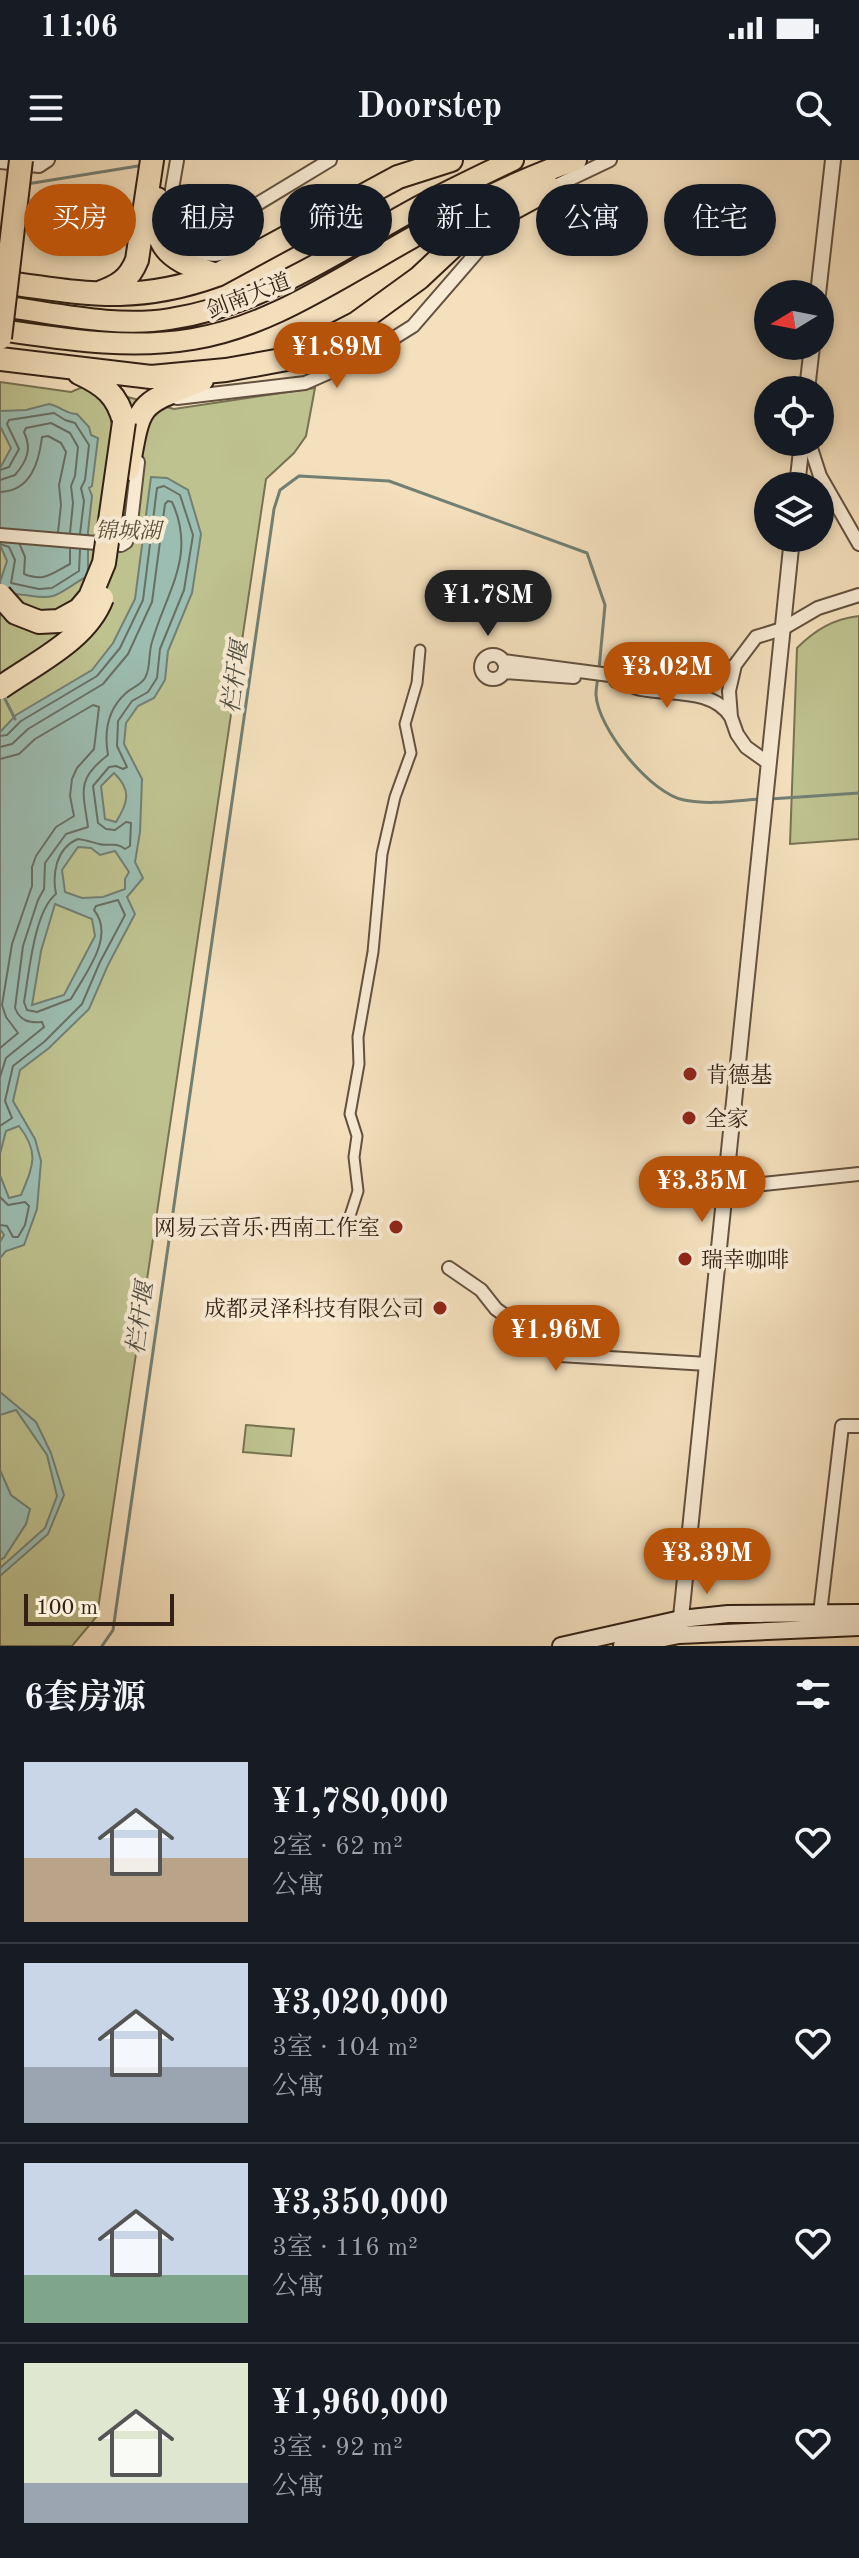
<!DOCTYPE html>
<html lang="zh">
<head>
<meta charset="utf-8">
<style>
	:root { --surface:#171b24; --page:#20242c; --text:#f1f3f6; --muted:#9ea1a6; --line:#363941; --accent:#b45309 }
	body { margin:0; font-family:"Old Standard TT","Noto Serif SC",serif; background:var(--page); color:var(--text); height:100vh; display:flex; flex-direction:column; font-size:30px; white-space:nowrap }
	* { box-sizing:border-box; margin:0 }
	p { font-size:26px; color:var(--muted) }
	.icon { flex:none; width:44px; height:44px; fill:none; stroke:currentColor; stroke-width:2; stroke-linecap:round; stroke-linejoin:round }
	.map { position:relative; height:1486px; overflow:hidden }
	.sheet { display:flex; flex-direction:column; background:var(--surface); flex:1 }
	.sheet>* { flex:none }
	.top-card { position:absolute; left:24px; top:24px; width:812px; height:72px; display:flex; gap:16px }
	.needle { width:52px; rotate:260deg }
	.buttons { position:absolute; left:754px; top:120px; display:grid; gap:16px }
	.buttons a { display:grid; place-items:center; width:80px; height:80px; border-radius:50%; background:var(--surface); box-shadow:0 4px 12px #0003; font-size:40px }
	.scale { position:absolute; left:24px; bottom:20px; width:150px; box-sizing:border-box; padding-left:8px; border:4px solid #332115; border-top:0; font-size:22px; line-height:28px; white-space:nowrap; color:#332115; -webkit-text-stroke:6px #f8ebd4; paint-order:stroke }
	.price { position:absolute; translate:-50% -68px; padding:0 18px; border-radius:28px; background:var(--accent); color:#fff; font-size:26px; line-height:52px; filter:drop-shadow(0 2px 4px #0008) }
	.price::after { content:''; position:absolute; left:50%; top:48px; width:24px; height:18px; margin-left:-12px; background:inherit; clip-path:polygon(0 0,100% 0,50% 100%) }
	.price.selected { background:#222; color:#fff }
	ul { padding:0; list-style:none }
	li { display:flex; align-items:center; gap:24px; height:200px; padding:0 24px }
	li+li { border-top:2px solid var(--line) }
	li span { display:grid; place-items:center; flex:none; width:224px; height:160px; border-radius:0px; color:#555 }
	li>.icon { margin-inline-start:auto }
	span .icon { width:96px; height:96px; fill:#fffc; stroke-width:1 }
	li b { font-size:34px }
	h2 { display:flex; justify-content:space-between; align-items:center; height:96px; padding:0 24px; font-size:34px }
	.chip { padding:0 28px; border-radius:36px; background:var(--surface); box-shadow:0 4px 12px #0003; font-size:28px; line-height:72px }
	.chip.selected { background:var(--accent); color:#fff }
	.status { display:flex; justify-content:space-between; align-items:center; height:56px; padding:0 40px; background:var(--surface); direction:ltr }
	.status svg { height:22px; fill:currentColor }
	header { display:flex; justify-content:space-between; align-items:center; height:104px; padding:0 24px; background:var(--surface); font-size:36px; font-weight:700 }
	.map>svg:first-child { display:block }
	.green { fill:#bec28f; stroke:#787252; stroke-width:2 }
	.water { fill:#9cbdb1; stroke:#727f73; stroke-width:2; fill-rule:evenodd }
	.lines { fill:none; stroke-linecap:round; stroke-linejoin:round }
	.shore { stroke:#686f63; stroke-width:2 }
	.stream { stroke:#727f73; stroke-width:3 }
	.pedestrian-casing { stroke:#63513f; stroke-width:13 }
	.minor-casing { stroke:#63513f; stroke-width:16 }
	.tertiary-casing { stroke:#63513f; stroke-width:18 }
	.secondary-casing { stroke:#332115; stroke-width:20 }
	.trunk-casing { stroke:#332115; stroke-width:24 }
	.motorway-casing { stroke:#332115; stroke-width:26 }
	.pedestrian { stroke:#f8ebd4; stroke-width:9 }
	.minor { stroke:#f8ebd4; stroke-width:12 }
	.tertiary { stroke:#f8ebd4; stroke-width:14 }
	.secondary { stroke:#f8ebd4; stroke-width:16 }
	.trunk { stroke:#f4e0bd; stroke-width:20 }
	.motorway { stroke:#f4e0bd; stroke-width:22 }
	.motorway-bridge-casing { stroke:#332115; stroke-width:26; stroke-linecap:butt }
	.motorway-bridge { stroke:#f4e0bd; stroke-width:22 }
	.poi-dot { fill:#8f2418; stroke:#f8ebd4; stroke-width:3 }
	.labels { text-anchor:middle; stroke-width:8; stroke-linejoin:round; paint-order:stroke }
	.street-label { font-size:22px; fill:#332115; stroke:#f8ebd4 }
	.park-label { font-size:22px; font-style:italic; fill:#5d513a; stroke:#f8ebd4 }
	.poi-label { font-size:22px; fill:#332115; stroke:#f8ebd4; text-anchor:start }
	.water-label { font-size:24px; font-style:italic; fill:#525044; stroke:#f8ebd4 }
</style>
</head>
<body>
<div class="status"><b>11:06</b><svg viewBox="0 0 49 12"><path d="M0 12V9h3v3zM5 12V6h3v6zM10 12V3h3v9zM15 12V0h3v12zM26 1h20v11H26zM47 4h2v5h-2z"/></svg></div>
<header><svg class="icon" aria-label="menu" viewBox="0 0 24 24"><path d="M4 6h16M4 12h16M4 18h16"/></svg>Doorstep<svg class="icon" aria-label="search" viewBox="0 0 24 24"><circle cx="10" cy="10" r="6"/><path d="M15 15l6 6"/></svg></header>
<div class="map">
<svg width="859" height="1486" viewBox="0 0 859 1486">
	<rect width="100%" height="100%" fill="#f4e0bd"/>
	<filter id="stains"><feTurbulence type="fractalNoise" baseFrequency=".0025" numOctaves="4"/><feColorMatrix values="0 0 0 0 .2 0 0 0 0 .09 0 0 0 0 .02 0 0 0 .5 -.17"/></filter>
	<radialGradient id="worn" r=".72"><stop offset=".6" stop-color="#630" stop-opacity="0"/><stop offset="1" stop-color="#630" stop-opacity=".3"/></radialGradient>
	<path class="green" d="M0,222l71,10 14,-6 89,23 141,-21 -9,48 -12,17 -28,26 -169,1137 -25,30h-72z
		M859,456v223l-69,5 7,-196c18,-18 36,-29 62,-32z
		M246,1265l48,4 -3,27 -48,-4z"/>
	<path class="water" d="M49,244c11,2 17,10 28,10l12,13 2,8 7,3 -6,48 -3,2 3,8 -4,36v44c-11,5 -25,17 -35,20 -19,5 -29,-7 -53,1v-15l7,-21 -7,-16v-77l11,-20 -11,-22v-15l26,-1z
		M151,317l16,1 21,12 13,44 -9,59 -24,58 -3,29 -11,18 -16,8 -12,17 -2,21 18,35 -2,53 -5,30 8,16 -16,19 8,17 -27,51 -19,44 -40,39 -29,22 -7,31 22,38 6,22 -4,48 -13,36 -18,6 -6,7v-16l4,-7 -4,-6v-54l9,23 12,-3c12,-29 19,-42 -2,-69l-13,5 -6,23v-422l16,-17 76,-45 21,-27 22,-44zM114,613c18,17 14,30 2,49l-11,-3 -4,-33zM78,687l13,1 9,7 15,-4 14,21 -4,7v10l-22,8 -21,1 -17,-6 -3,-22zM55,744l37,15 3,17 -31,59 -32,10 9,-54z
		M0,1232l36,30 15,31 13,42 -16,39 -48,42v-8l45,-40 12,-32 -10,-41 -31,-45 -16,5z
		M0,1310l11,25 19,14 -4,15 -22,34 -4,2z"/>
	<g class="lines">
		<path class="shore" d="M0,310l9,-3 10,-18 -12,-25 2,-4 45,-7 11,7 10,3 14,22 -4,35 -4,8 3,13 -4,33
			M0,320l15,-5c12,-14 17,-26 9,-43l2,-4 25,-5 19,10 8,14 -3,29 -4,10 2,17 -3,30
			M0,332c31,-1 39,-30 42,-55l6,-1 13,7 5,9 -7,33 2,20 -3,27
			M0,384l9,3 6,13 -4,23 28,6 13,-1 27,-17 1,-21
			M20,385l5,12 -1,17c20,8 27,0 46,-10v-15
			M0,576l7,-1 14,-14 76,-45 23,-28 23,-48 14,-112 7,-2 16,9 13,40 -9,55 -24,59 -3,29 -9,14 -16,9 -14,20 -1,25 10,21 -4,2 -7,-3 -7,1 -16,19 5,37 8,6 9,1 11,-8 5,1 -1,23 -5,3c-10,-8 -16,-2 -26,-5 -8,-2 -13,-4 -21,-5 -22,9 -26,35 -22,55 -22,17 -27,80 -32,108l3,8 10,2 34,-13c13,-24 45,-62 23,-89l2,-4 22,-6 7,15 -25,47 -18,42 -38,38 -31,24 -8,35 7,17 -12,8
			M0,587l12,-3 16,-15 75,-45 25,-30 24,-52 13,-98 3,-3 4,1c25,54 -6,90 -20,140 -4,12 -1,26 -7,36 -5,8 -13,9 -19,15 -18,16 -22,39 -18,62 -32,24 -25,36 -20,72l-22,7 -21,29 -1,26 -6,11 -15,46 -8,62c5,13 14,15 27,14l2,5 -38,31 -6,19
			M0,599l19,-5 16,-15 58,-34 6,2 -5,42 -17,19 -5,11 -2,17 4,20 -18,11 -20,29 -4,11v19l-20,58 -10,61 4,12 12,16 -18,15
			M0,1037l8,8 17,-3 4,4 -4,19 -7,12h-5l-6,-11 -7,-1"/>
		<path class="stream" d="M27,24l111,-18
			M598,517c-1,6 -2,12 -2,18 2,34 55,99 88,105 25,5 50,1 75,-1
			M4,537l11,22
			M770,639l89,-6
			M102,1486l11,-16 161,-1121 6,-19 19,-14 90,5 198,72 18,52 -6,64"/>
		<defs>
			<path id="pedestrian" d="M347,1065l11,-34 -4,-34 3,-21 -7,-22 9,-50 -1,-27 15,-85 9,-98 13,-57 16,-44 -6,-29 12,-41 3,-33"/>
			<path id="minor" d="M177,0c-3,20 -9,42 -6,63 4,21 29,35 49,31 10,-2 20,-10 29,-15l-13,-22 94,-57
				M0,2l39,4 9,-6
				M547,30l63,-30
				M177,238l128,-15 57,-25 51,-32 90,-104
				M809,282l11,34 39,68
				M0,375l121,10 5,-3 4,-11 8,-69
				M481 507a12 12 0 1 1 24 0a12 12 0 1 1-24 0Z
				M503,501l122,16c39,-6 79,19 110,-12
				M504,512l70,5
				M616,521c9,2 17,6 25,8 30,6 72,-1 90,28
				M767,602l-21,-15 -9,-13 -6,-17 -2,-26 6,-26 21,-28 26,-8 36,-21 41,-13
				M725,1028l134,-14
				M449,1108l32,22 15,19 64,46 147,9
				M819,1462l23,-196h17"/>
			<path id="tertiary" d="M818,134l15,-134
				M807,230l5,-44
				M797,326l5,-44
				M680,1467l112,-1089"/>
			<path id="secondary" d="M561,1486l120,-27 47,-5 131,-1
				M622,1486l57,-11 180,-8"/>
			<path id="trunk" d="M0,146c55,7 115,22 170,13 87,-13 159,-62 234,-104 35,-20 72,-37 109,-55
				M0,170c64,9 128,20 193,9 67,-11 124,-47 182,-80 65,-38 130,-75 201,-99"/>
			<path id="motorway" d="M157,39c-6,51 16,62 60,76
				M0,122c84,11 134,23 217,-7l181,-98 53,-17
				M99,133c19,-7 30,-13 38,-33l15,-100
				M0,199l151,18 75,-7 61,-11 70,-36 62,-45 48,-45 83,-45
				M79,213c24,11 39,22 45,49
				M128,309c12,-69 10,-64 74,-89"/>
		</defs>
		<use href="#pedestrian" class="pedestrian-casing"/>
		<use href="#minor" class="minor-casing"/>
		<use href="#tertiary" class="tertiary-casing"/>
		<use href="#secondary" class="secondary-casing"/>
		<use href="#trunk" class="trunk-casing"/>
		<use href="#motorway" class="motorway-casing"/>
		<use href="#pedestrian" class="pedestrian"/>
		<use href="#minor" class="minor"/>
		<use href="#tertiary" class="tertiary"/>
		<use href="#secondary" class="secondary"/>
		<use href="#trunk" class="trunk"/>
		<use href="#motorway" class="motorway"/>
		<defs>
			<path id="motorway-bridge" d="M0,178l21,-178
				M0,435l16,18 23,9 20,-1 20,-11 11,-13 14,-34 20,-141
				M0,528c35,-25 86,-48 102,-90"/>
		</defs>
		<use href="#motorway-bridge" class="motorway-bridge-casing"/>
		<use href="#motorway-bridge" class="motorway-bridge"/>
	</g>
	<g class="poi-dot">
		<circle cx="690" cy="914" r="8"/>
		<circle cx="689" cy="958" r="8"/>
		<circle cx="396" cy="1067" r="8"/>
		<circle cx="685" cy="1099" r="8"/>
		<circle cx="440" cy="1148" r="8"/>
	</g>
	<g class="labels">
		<g class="street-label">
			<text transform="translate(248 135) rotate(-21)" y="8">剑南大道</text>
		</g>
		<g class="park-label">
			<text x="128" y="378">锦城湖</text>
		</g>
		<g class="poi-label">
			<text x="706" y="922">肯德基</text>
			<text x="705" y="966">全家</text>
			<text x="380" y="1075" text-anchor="end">网易云音乐·西南工作室</text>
			<text x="701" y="1107">瑞幸咖啡</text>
			<text x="424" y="1156" text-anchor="end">成都灵泽科技有限公司</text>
		</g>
		<g class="water-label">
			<text transform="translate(235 517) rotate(-82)" y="8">栏杆堰</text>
			<text transform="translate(140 1158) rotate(-82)" y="8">栏杆堰</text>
		</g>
	</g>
	<rect width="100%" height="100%" filter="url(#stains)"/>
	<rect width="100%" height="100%" fill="url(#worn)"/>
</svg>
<div class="buttons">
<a><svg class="needle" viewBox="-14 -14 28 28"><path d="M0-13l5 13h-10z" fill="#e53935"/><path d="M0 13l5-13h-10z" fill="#9ea1a6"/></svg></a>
<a><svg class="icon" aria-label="locate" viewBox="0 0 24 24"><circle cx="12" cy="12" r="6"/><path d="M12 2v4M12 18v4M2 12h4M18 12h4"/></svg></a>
<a><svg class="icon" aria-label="layers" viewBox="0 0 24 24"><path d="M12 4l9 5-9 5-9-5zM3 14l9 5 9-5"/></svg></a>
</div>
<div class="scale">100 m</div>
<b class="price" style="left:337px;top:230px">¥1.89M</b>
<b class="price selected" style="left:488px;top:478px">¥1.78M</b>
<b class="price" style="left:667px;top:550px">¥3.02M</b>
<b class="price" style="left:702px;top:1064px">¥3.35M</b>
<b class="price" style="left:556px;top:1213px">¥1.96M</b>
<b class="price" style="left:707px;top:1436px">¥3.39M</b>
<div class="top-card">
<a class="chip selected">买房</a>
<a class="chip">租房</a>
<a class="chip">筛选</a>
<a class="chip">新上</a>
<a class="chip">公寓</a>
<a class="chip">住宅</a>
</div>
</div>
<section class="sheet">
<h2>6套房源<svg class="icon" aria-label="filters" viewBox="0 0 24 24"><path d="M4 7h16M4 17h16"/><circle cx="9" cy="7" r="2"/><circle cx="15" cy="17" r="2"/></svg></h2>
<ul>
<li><span style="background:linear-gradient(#c9d6e8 60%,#b9a48a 0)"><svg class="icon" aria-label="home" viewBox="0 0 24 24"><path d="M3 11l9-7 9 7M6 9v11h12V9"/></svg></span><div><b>¥1,780,000</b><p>2室 · 62 m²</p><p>公寓</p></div><svg class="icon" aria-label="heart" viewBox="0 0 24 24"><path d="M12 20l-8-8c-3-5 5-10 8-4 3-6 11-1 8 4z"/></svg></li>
<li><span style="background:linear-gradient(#c9d6e8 65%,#9aa5b1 0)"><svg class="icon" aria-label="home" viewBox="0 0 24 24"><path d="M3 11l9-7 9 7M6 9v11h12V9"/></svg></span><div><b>¥3,020,000</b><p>3室 · 104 m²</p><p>公寓</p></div><svg class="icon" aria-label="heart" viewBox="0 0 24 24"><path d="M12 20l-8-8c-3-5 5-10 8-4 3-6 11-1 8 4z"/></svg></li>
<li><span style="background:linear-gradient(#c9d6e8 70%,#7fa58c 0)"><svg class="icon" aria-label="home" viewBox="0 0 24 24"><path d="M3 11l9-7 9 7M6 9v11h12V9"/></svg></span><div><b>¥3,350,000</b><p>3室 · 116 m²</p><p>公寓</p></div><svg class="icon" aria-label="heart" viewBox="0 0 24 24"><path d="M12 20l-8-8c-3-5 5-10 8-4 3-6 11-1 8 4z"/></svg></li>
<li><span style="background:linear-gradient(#dfe7d0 75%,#9aa5b1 0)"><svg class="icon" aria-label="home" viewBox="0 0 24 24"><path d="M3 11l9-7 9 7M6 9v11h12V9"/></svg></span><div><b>¥1,960,000</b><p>3室 · 92 m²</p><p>公寓</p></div><svg class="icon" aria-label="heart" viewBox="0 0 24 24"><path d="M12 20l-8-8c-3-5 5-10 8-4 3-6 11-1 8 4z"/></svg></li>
</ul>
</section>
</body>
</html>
